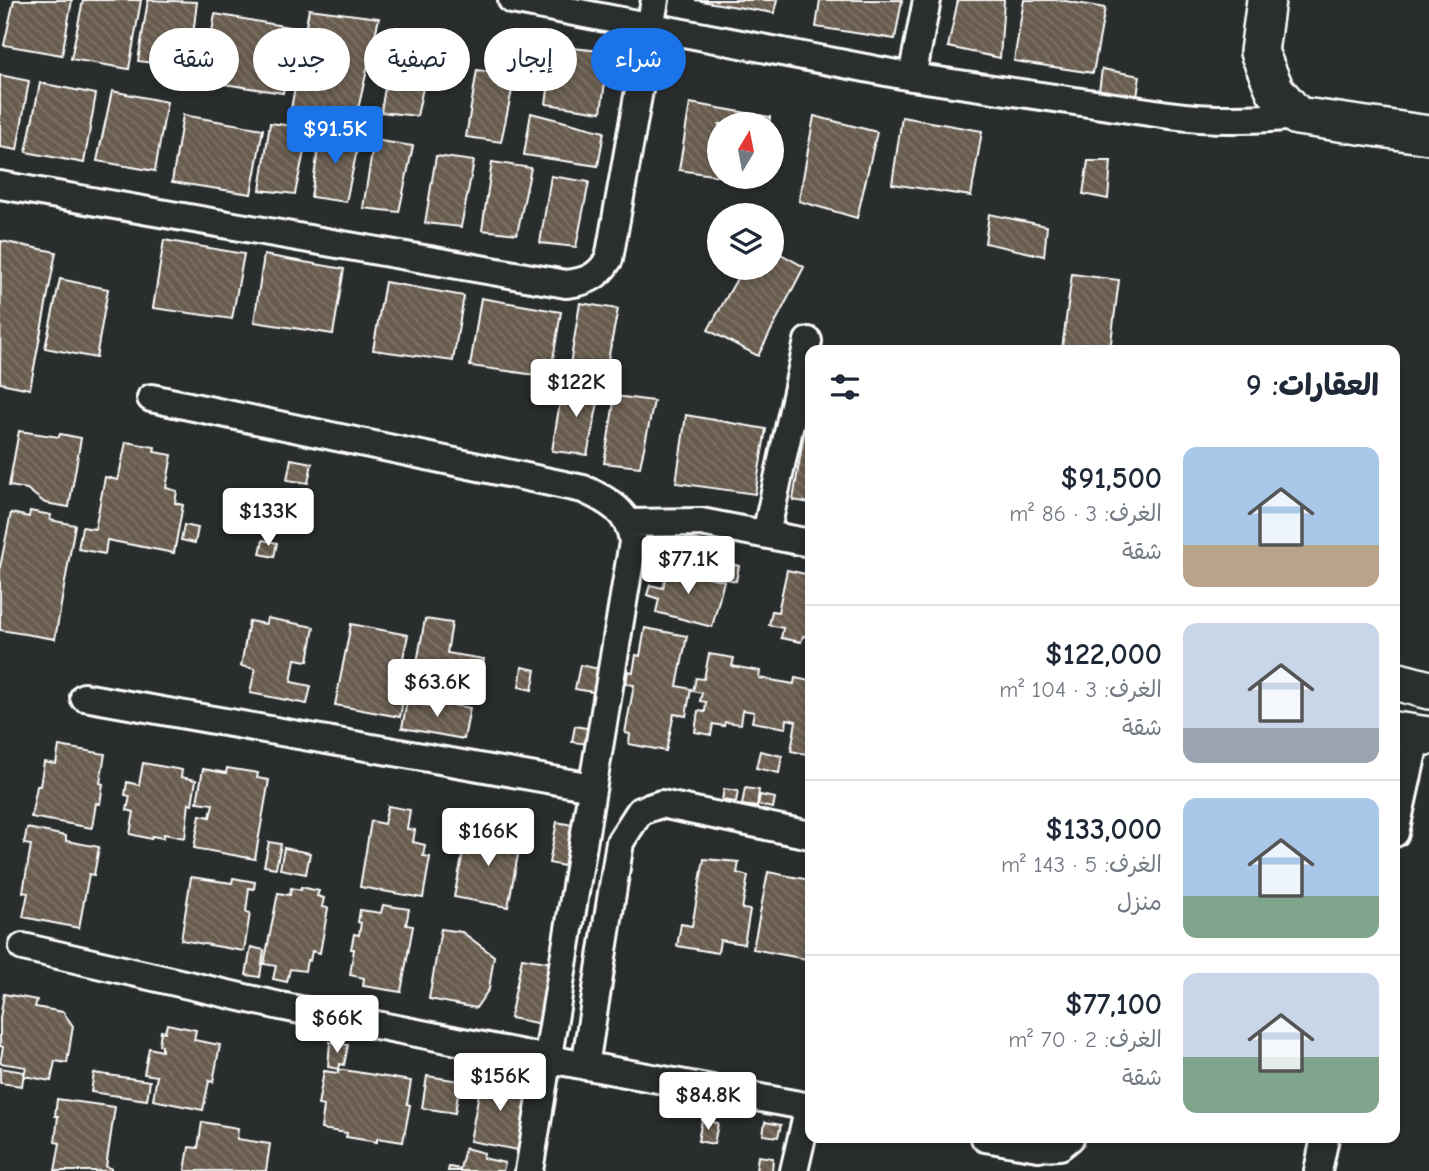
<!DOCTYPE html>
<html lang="ar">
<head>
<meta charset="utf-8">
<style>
	:root { --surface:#fff; --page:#f2f2f3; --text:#1f2937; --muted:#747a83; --line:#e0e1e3; --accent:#1a73e8 }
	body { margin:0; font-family:"Comic Neue","Playpen Sans Arabic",sans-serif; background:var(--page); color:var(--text); direction:rtl; height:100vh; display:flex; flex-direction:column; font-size:26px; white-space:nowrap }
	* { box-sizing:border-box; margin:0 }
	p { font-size:23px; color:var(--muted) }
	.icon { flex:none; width:38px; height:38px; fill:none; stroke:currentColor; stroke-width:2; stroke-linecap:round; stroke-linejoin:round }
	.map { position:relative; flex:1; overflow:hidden; direction:ltr }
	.sheet { position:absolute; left:805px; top:345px; width:595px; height:798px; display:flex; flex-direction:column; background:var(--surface); border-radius:14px; box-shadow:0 4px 10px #0003; direction:rtl }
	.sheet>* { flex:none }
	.guide { position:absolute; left:21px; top:28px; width:665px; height:63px; direction:rtl; display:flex; gap:14px }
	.needle { width:46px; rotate:10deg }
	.controls { position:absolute; left:707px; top:112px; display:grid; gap:14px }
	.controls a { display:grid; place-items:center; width:77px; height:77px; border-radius:50%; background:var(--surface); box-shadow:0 4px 10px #0003; font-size:35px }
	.price { position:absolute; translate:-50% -60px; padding:0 16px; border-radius:7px; background:#fff; color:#222; font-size:23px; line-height:46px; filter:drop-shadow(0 2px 4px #0008) }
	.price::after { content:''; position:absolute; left:50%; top:42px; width:21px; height:16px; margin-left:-10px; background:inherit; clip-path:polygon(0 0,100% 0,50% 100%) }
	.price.selected { background:var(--accent); color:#fff }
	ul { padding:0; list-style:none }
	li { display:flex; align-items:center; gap:21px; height:175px; padding:0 21px }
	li+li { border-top:2px solid var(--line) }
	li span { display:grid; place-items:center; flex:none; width:196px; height:140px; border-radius:14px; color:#555 }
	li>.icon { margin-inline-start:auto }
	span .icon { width:84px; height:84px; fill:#fffc; stroke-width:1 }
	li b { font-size:30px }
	h2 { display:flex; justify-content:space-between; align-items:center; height:84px; padding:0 21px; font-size:30px }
	.tag { padding:0 24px; border-radius:32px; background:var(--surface); box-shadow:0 4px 10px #0003; font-size:24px; line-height:63px }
	.tag.selected { background:var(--accent); color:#fff }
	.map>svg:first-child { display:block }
	.building { fill:url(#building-back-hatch); stroke:#fff; stroke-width:2 }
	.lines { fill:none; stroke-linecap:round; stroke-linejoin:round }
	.street-casing { stroke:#fff; stroke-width:32 }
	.secondary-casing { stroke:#fff; stroke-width:42 }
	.street { stroke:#2a2d2e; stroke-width:26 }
	.secondary { stroke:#2a2d2e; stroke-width:37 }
</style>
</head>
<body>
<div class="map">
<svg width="1429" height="1171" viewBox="0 0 1429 1171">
	<defs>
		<pattern id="building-back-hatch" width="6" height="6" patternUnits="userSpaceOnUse" patternTransform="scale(1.75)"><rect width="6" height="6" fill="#685c4f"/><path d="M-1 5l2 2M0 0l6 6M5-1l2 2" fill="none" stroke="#7f7469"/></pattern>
	</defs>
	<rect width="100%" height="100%" fill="#2a2d2e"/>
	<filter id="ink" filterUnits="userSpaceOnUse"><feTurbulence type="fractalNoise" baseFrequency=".0143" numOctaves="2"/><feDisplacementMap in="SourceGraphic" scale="14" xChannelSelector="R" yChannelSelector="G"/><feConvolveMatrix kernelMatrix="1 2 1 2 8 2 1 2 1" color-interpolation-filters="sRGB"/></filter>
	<g filter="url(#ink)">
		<path class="building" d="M14,0h58l-10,55 -58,-10z
			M83,0h58l-12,69 -58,-10z
			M148,0l49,2 -8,66 -51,-7z
			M695,0h82l-3,13z
			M820,0h82l-7,39 -79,-12z
			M958,0h46l-4,58 -52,-11z
			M1024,0h36l45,8 -12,65 -79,-12z
			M309,9l70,9 -24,104 -64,-13z
			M215,14l80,14 -12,65 -79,-12z
			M392,44l39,6 -14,66 -36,-4z
			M554,46l55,6 -8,60 -55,-8z
			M1102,69l38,7 -3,21 -38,-6z
			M477,70l38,6 -14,66 -35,-5z
			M0,75l29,6 -12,69 -17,-3z
			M40,83l56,11 -12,69 -58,-11z
			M112,91l55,11 -12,69 -58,-10z
			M690,103l80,14 -1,7h-50v52l-40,-6z
			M531,113l73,19 -6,34 -74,-11z
			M183,115l80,14 -12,65 -79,-12z
			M814,116l63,16 -20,86 -58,-17z
			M902,117l80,14 -11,65 -79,-12z
			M270,123l39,5 -14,66 -35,-4z
			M321,130l39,6 -14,66 -35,-5z
			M374,140l39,6 -14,66 -36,-4z
			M436,156l38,5 -13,66 -36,-4z
			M1088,161h23l-3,38 -25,-5z
			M492,162l39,6 -14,66 -35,-4z
			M551,176l38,6 -13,65 -36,-4z
			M989,214l58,12 -3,30 -59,-13z
			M164,240l80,14 -12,65 -79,-11z
			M1,241l55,11 -26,137 -30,-6z
			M772,249l32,18 -46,89 -50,-26 35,-62h29z
			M264,255l80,14 -11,65 -79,-12z
			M1072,274l47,6 -9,70 -48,-1z
			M60,279l48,10 -12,69 -51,-10z
			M385,282l79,14 -11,65 -80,-11z
			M481,298l80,14 -11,65 -80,-11z
			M580,303l38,6 -13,66 -36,-4z
			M563,383l38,6 -14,66 -35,-4z
			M615,396l39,5 -14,66 -36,-4z
			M686,415l80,14 -11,65 -79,-11z
			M19,431l40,6 1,-3 21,4 -12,69 -24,-4 -18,-14 -18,-3z
			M804,433l6,1v69l-17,-3z
			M126,442l29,5 -1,5 18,3 -6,33 11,3 -2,12 8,2 -9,48 -67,-13 -2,14 -27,-5 4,-22 13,2 10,-52 13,3z
			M291,459l21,4 -4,20 -21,-3z
			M30,511l21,4 -1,5 25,5 -20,114 -55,-9v-63l11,-54 18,4z
			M184,525l14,3 -3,15 -14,-3z
			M687,538l47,9 -3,17 8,2 -3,15 -24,-5 2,-10 -31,-6z
			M263,540l14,3 -3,14 -14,-3z
			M668,566l56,15 -12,46 -56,-15 3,-13 -12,-4 3,-10 13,3z
			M787,570l23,5v62l-7,-1 -2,6 -20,-4 2,-10 -14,-3 3,-14 6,1z
			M267,618l47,9 -6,34 -13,-2 -4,23 20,4 -4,18 -57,-11 5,-24 -14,-3 8,-45 17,3z
			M425,619l27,4 -5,30 37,6 -7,43 -40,-7 2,-11 -25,-5z
			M351,624l57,11 -6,28 8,1 -10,53 -65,-12z
			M645,628l42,8 -10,50 14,3 -5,27 -12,-2 -8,37 -37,-7 1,-10 -5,-1 9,-48 -8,-1 2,-13 5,1 3,-17 4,1z
			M709,654l25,4 -2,8 28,5 -1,7 35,6 1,-6 15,3v74l-19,-4 5,-30 -9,-2 -1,9 -34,-6 2,-10 -11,-2 -2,14 -16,-2 -1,4 -11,-2 -2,11 -16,-3 3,-21 7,1 1,-10 -6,-1 2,-8 -9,-2 3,-13 8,1z
			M580,665l24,5 -5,23 -24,-4z
			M522,667l14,3 -4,20 -13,-3z
			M407,701l23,5 1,-5 39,7 -6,31 -62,-11z
			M575,726l17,3 -3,15 -17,-2z
			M59,746l46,8 -5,29 3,1 -3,20 -4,-1 -4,25 -61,-11 6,-31h3l4,-24 12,2z
			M760,751l22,5 -3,17 -23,-5z
			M143,763l39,7 -1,7 15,3 -4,24 -3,-1 -4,35 -21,-4 -1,4 -11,-2 -1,3 -21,-5 4,-22 -7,-2 3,-14 -5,-1 2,-13 12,3z
			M227,768l31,5 -1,5 12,2 -14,79 -61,-11 6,-33 10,2 3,-13 -16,-2 6,-33 23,4z
			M745,788l14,2 -2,17 -15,-2z
			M724,789l14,2 -2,11 -14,-2z
			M760,795l15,3 -2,10 -15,-3z
			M388,806l22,4 -3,19 8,1 -2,12 12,3 -2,11 7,1 -7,41 -63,-11 11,-66 13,3z
			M557,822l20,4 -8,41 -20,-4z
			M27,828l39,8v5l33,6 -5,28 -5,-1 -10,54 -56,-11 5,-24 -5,-1 8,-47 -7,-1z
			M468,828l53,11 -13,68 -54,-10z
			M269,842l12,2 -5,24 -12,-2z
			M284,848l26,5 -4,21 -26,-5z
			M704,859l35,3 -2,11 11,3 -6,33 8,1 -6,34 -24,-4 -2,13 -41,-7 4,-22 11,2z
			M768,872l42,8v58l-4,21 -53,-10z
			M191,877l41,6 1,-5 22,4 -1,7 -5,-1 -3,24 4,1 -6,38 -63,-11z
			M301,887l18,4 -2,5 7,2 -2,9 6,1 -8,45 -8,-2 -2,10 -3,-1 -2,11 -15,-2 -3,13 -14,-3 3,-13 -12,-2 14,-71 12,2 1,-7 10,2z
			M383,905l26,4 -3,16 7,1 -12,66 -38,-6 1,-8 -14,-3 4,-26h-3l3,-15 5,1 2,-12 -3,-1 2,-12 21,3z
			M441,929l21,3 32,24 -5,33 -13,19 -47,-9z
			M251,947l13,3 -4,27 -14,-2z
			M522,958l31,5 -11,61 -32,-6z
			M4,994l33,6 -2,7 28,5 10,14 -6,37 -12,-2 -4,20 -27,-5 2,-9 -26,-4 3,-16 -3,-1v-28z
			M167,1024l29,6 -2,10 26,5 -7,37 -4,-1 -6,29 -50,-10 4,-24 -13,-2 5,-26 13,3v-5l-3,-1 2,-14 4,1z
			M330,1042l18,3 -4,20 -4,-1 -1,5 -11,-2z
			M0,1068l24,4 -2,14 -22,-3z
			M338,1069l73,12 -4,23 3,1 -7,37 -26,-4v4l-31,-5 1,-4 -26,-4 3,-23 -6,-1 6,-34 14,2z
			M483,1072l16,3 -1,5 32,7 -12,63 -48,-9z
			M94,1073l56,8 -3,19 -56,-8z
			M427,1076l33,5 -5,32 -33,-5z
			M57,1099l58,8 -9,60 5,1v3h-56l5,-28 -5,-1 3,-26h-3z
			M702,1120l16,3 -4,21 -16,-3z
			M202,1122l36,6 -1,11 33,5 -4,27h-81l4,-24 9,1z
			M765,1122l16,3 -3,12 -15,-2z
			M465,1148l19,5 -1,5 22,5 -2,8h-55l1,-4 11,2z
			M758,1156l15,2 -1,13h-16z"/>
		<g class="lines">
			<defs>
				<path id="street" d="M512,0l400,77 257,38c43,6 84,5 128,1
					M912,77l15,-77
					M0,185l566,99c20,-2 32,-7 43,-25l46,-259
					M151,398l432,91c25,11 47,23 50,53l-104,629
					M628,523l73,-1 109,21
					M766,534l42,-193
					M84,697l508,90
					M1395,833l22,-99
					M23,947l257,59 269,53 261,48
					M585,1066l35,-224 20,-31 21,-7 149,31
					M985,1138l53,9 2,-9
					M1038,1147l22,-1 10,-8
					M794,1171l15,-65
					M1318,1171l7,-33"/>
				<path id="secondary" d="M1266,0l-7,52 16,38 22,26 132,19
					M1395,681l34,9
					M1395,731l34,5"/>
			</defs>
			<use href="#street" class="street-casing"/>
			<use href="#secondary" class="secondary-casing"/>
			<use href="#street" class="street"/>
			<use href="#secondary" class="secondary"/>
		</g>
	</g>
</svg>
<div class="controls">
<a><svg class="needle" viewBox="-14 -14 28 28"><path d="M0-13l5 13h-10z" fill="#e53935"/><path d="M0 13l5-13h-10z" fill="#747a83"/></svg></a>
<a><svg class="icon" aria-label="layers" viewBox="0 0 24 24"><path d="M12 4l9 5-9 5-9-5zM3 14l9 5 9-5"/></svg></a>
</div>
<b class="price selected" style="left:335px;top:166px">$91.5K</b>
<b class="price" style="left:576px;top:419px">$122K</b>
<b class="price" style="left:268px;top:548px">$133K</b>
<b class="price" style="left:688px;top:596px">$77.1K</b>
<b class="price" style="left:437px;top:719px">$63.6K</b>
<b class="price" style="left:488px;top:868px">$166K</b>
<b class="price" style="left:337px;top:1055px">$66K</b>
<b class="price" style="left:500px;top:1113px">$156K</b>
<b class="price" style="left:708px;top:1132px">$84.8K</b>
<div class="guide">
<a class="tag selected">شراء</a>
<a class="tag">إيجار</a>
<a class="tag">تصفية</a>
<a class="tag">جديد</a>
<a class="tag">شقة</a>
</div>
<section class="sheet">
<h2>العقارات: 9<svg class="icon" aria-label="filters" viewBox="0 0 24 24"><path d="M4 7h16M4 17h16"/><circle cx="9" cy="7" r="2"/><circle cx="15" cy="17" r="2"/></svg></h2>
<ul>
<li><span style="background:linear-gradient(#a9c7e8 70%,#b9a48a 0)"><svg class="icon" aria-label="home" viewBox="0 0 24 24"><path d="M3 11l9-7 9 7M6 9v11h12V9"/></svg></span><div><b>$91,500</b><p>الغرف: 3 · 86 m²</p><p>شقة</p></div></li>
<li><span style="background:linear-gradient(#c9d6e8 75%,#9aa5b1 0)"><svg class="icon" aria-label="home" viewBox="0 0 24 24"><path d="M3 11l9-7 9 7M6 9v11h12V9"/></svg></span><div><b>$122,000</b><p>الغرف: 3 · 104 m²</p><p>شقة</p></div></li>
<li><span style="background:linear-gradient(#a9c7e8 70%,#7fa58c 0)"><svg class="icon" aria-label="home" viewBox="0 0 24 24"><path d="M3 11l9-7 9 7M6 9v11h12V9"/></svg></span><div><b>$133,000</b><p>الغرف: 5 · 143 m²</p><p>منزل</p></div></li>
<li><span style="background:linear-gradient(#c9d6e8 60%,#7fa58c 0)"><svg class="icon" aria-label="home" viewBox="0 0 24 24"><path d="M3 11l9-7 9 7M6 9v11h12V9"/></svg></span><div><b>$77,100</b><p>الغرف: 2 · 70 m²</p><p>شقة</p></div></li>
</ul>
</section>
</div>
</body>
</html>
